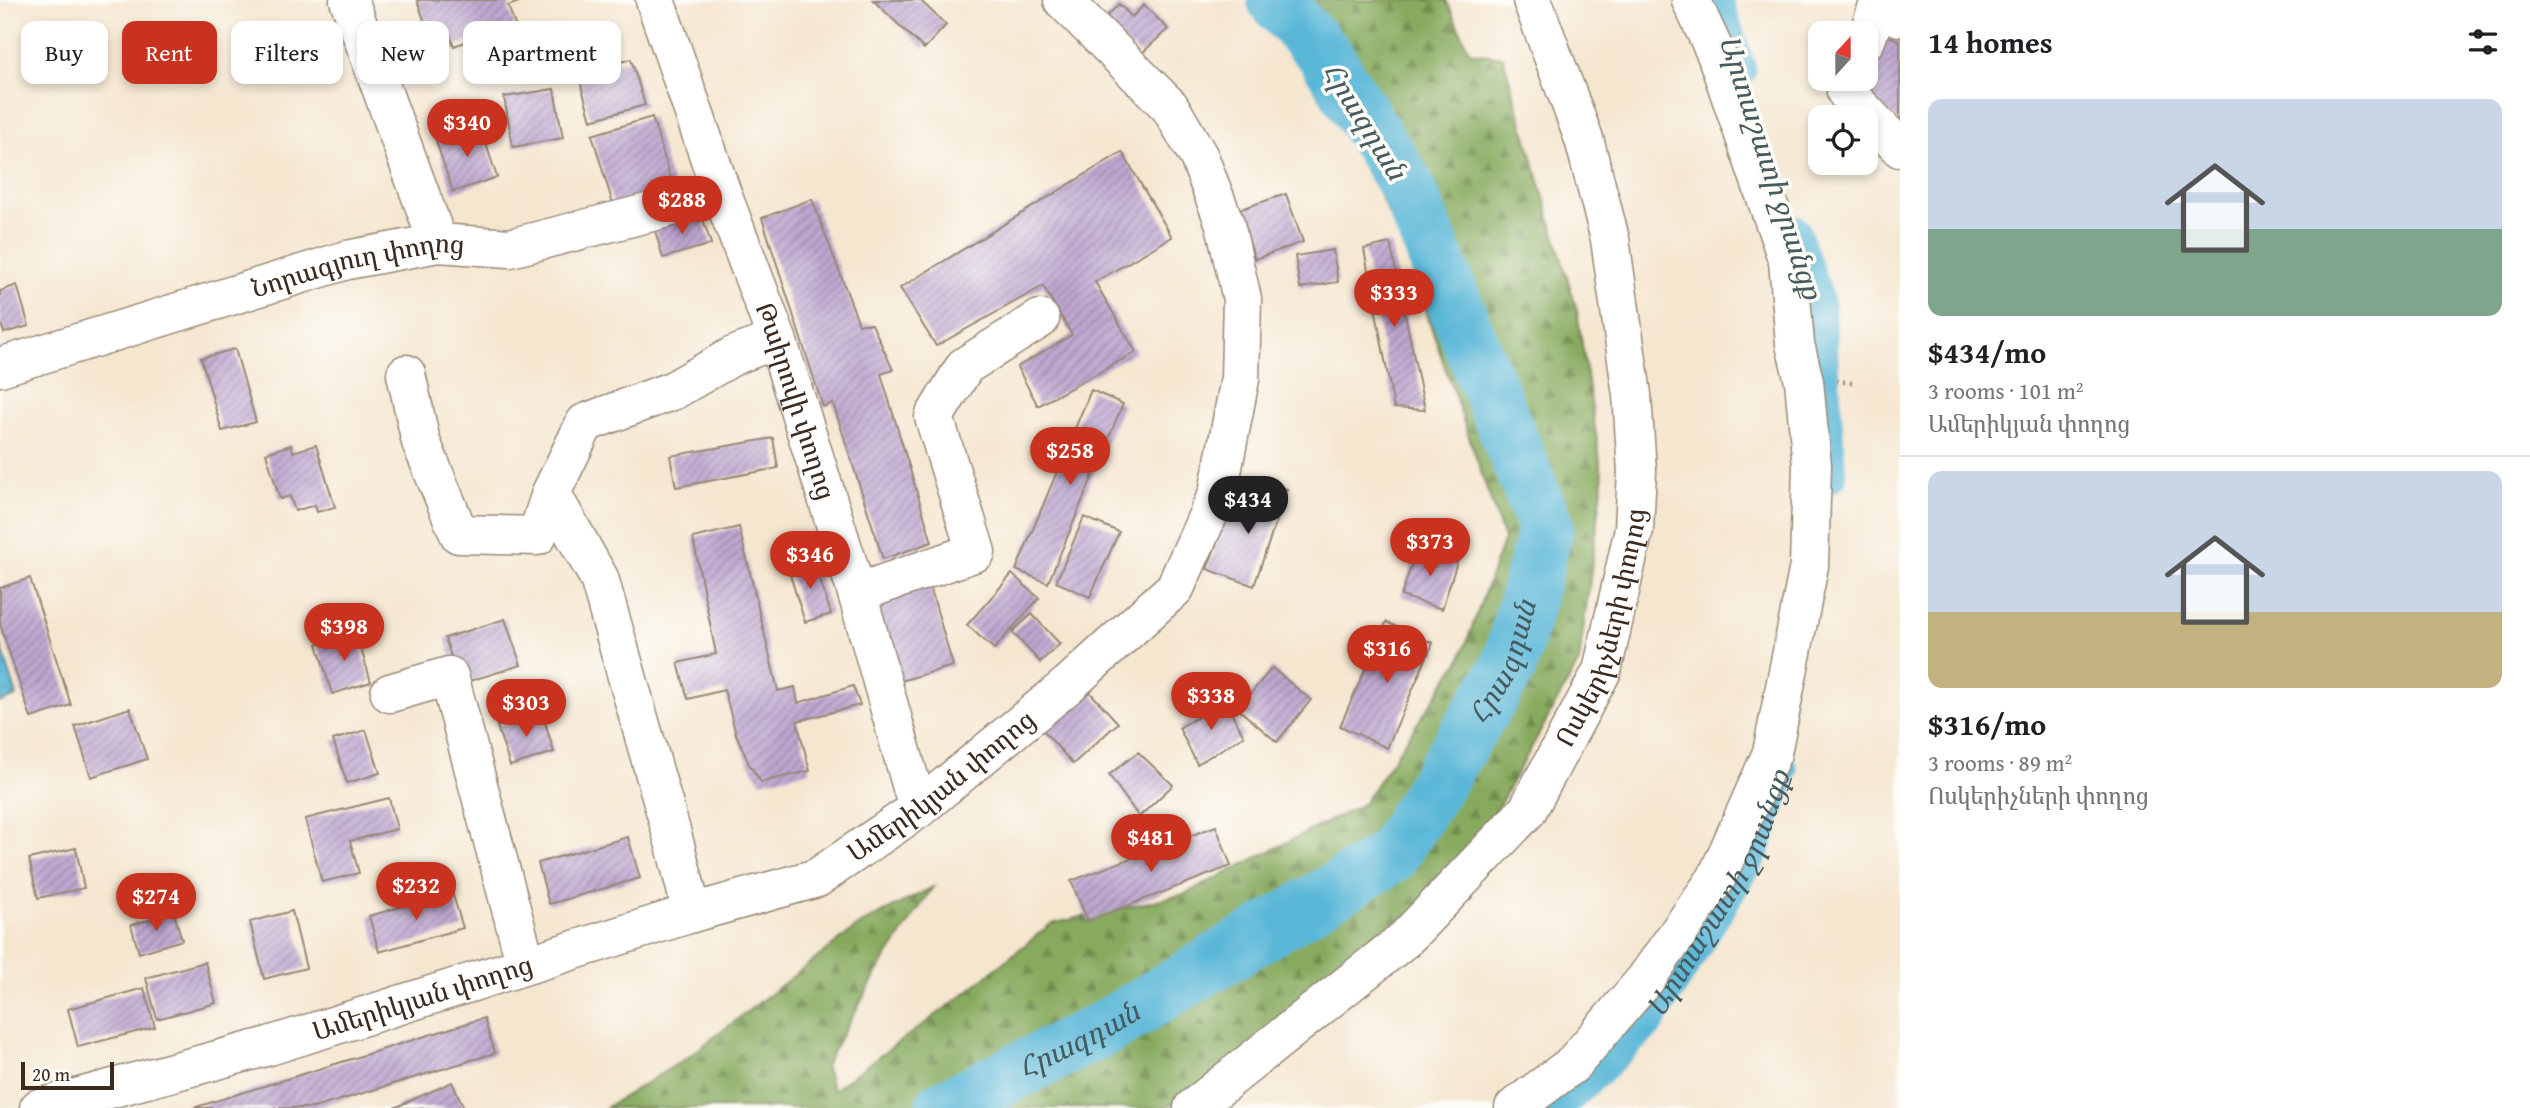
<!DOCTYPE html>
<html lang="en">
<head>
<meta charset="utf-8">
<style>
	:root { --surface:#fff; --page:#f6f6f6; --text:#202124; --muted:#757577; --line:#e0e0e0; --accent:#c8321e }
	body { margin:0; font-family:"Gentium Book Plus","Noto Serif Armenian",serif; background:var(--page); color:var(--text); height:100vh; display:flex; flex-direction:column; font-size:26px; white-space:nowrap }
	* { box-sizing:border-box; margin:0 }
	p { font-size:23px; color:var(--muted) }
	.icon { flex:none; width:38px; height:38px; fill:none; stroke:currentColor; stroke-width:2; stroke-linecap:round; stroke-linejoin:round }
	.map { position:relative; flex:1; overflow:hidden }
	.details { display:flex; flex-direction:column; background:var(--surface); width:630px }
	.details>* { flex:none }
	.banner { position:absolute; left:21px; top:21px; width:665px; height:63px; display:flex; gap:14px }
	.needle { width:46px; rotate:21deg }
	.fabs { position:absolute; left:1808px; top:21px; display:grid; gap:14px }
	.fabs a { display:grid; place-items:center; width:70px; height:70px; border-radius:14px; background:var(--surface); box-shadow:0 4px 10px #0003; font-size:35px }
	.scale { position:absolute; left:21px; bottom:18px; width:93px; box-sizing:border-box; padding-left:7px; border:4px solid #3b2a1e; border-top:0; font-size:19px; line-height:24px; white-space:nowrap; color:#3b2a1e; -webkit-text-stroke:5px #fdfcf7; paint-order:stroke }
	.price { position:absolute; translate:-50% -60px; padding:0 16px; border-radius:24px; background:var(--accent); color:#fff; font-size:23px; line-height:46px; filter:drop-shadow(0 2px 4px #0008) }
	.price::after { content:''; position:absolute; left:50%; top:42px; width:21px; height:16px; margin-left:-10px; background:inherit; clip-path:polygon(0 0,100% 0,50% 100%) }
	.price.current { background:#222; color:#fff }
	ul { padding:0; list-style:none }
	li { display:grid; align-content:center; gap:14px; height:371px; padding:0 28px }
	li+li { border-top:2px solid var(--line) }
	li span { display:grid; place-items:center; height:217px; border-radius:14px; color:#555 }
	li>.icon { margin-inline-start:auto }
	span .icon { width:126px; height:126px; fill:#fffc; stroke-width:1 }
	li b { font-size:30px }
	h2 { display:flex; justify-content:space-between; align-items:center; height:84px; padding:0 28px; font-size:30px }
	.tag { padding:0 24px; border-radius:14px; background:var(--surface); box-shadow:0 4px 10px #0003; font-size:24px; line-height:63px }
	.tag.current { background:var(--accent); color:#fff }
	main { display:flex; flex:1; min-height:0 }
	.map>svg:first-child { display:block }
	.forest { fill:url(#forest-firs); stroke:#616a3e; stroke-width:2 }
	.water { fill:url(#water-ripples); stroke:#4a707b; stroke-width:2 }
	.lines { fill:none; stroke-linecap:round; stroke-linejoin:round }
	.canal { stroke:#5ab7d8; stroke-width:33 }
	.river { stroke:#5ab7d8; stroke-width:56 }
	.building { fill:url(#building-hatch) }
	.minor-casing { stroke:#988877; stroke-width:41 }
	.path { stroke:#988877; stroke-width:4.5; stroke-dasharray:2 5; stroke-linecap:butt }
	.minor { stroke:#fff; stroke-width:38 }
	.labels { text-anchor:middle; stroke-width:7; stroke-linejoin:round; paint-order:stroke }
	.street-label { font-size:26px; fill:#3b2a1e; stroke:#fdfcf7 }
	.water-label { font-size:28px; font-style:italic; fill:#465b5f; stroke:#fdfcf7 }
</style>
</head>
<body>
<main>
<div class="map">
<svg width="1900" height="1108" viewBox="0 0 1900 1108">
	<defs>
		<pattern id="forest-firs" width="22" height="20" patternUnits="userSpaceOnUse" patternTransform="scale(1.75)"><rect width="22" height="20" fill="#87aa5e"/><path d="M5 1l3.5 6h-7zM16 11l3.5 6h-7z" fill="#708b4d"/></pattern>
		<pattern id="water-ripples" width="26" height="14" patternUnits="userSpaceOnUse" patternTransform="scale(1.75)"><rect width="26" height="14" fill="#5ab7d8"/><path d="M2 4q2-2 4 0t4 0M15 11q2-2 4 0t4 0" fill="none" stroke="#4c95af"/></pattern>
		<pattern id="building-hatch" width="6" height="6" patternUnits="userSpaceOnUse" patternTransform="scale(1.75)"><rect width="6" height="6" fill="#bea7d1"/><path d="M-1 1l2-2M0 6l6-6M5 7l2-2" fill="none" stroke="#9c88a9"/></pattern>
	</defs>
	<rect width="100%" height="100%" fill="#fdfcf7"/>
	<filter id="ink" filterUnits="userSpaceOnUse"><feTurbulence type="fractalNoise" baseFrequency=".0143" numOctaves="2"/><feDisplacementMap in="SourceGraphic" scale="14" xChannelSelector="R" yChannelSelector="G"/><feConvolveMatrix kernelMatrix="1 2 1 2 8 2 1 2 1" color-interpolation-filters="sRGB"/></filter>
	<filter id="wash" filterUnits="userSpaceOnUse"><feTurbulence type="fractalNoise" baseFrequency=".00686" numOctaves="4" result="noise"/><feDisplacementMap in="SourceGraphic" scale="28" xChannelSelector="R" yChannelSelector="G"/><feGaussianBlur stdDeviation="1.57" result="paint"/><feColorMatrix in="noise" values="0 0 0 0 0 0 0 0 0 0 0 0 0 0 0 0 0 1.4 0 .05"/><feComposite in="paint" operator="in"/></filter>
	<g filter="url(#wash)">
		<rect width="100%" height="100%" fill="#f5e6d0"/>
		<path class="forest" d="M1255,0h191l24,52 33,5 74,254 26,169 -24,182 -96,172 -82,95 -213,170 -23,9h-560l82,-50 174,-134 72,-37 -51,77 -57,101 8,25 125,-91 93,-75 134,-30 178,-90 97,-144 44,-121 -103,-300 -85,-176z"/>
		<path class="water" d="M0,642l17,54 -17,6z"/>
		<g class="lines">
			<g class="canal">
				<path d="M1716,0l24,70"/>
				<path d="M1794,231l24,70 12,176"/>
				<path id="s1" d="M1557,1108l91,-86 104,-168 29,-84"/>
			</g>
			<path class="river" id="s2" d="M943,1108l162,-80 285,-171 119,-190 37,-140 -139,-340 -82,-132 -50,-55"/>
		</g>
		<g id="blocks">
			<path class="building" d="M417,0h107l-16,6 7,19 -61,21 -6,-15 -18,6z
				M873,0h47l26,25 -22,24z
				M1119,4l13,13 12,-12 24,24 -27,25 -41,-31z
				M1884,34l16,7v81l-38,-30z
				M631,59l14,46 -54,15 -13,-46z
				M554,89l9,49 -50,9 -9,-50z
				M652,117l21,69 -60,18 -21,-69z
				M480,126l17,51 -44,15 -17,-51z
				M1122,152l50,85 -77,45 41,70 -98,54 -21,-39 55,-32 -29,-49 -107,60 -36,-58z
				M1286,194l17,48 -48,17 -17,-49z
				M812,199l47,125h13l21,46 -12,4 51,168 -49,17 -50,-156 -10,4 -61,-189z
				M701,213l10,31 -48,14 -9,-31z
				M1390,243l35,167 -31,-2 -30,-159z
				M1333,250l5,32 -38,6 -5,-32z
				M17,285l12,41 -25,7 -4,-13v-29z
				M235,349l21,73 -34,9 -21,-73z
				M1091,390l32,14 -75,179 -32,-13z
				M773,438l5,30 -102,19 -6,-31z
				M291,445l2,7 23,-7 19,62 -18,5 -2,-7 -20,6 -5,-15 -10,3 -14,-46z
				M1262,482l25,7 -33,97 -47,-17 23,-61 22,1z
				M1084,517l35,15 -29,65 -34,-15z
				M739,527l39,164 17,-4 3,16 55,-17 7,19 -63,16 13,50 -49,11 -12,-18 -13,-30 -12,-44 -36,9 -10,-36 38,-9 -23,-116z
				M1418,546l40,13 -16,50 -41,-13z
				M814,561l17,53 -26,8 -17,-53z
				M1012,574l27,24 -45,51 -27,-24z
				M30,578l41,127 -40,13 -31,-94v-36z
				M930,586l23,80 -56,16 -23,-80z
				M1032,614l28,30 -20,18 -28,-30z
				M505,619l16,46 -61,19 -15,-46z
				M1386,622l47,21 -46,105 -47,-22z
				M356,632l15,50 -39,12 -15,-50z
				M1272,668l39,32 -34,42 -39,-33z
				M1087,689l31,34 -45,41 -31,-35z
				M1225,701l19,35 -47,28 -18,-36z
				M130,708l17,51 -56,18 -16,-51z
				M542,712l12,40 -44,14 -13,-40z
				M366,730l14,43 -33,10 -14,-43z
				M1138,752l35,33 -34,32 -30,-42z
				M389,798l8,31 -47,12 9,32 -37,9 -17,-63z
				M1216,826l15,40 -143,55 -17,-40z
				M628,837l12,41 -91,26 -11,-41z
				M76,848l8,40 -46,10 -9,-39z
				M452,892l11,36 -84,24 -10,-36z
				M292,911l14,57 -42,11 -14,-57z
				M174,913l8,27 -43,13 -8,-28z
				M205,962l11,41 -59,16 -11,-41z
				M144,988l11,39 -77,20 -10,-38z
				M484,1018l11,35 -181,55h-121z
				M452,1082l12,26h-70z"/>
		</g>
	</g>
	<g filter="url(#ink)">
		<use href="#blocks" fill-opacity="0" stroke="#988877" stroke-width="2"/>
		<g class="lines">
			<defs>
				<g id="minor">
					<path d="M349,0l89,243"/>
					<path id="s3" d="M655,0l67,194 55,145 80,254 61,216"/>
					<path d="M1866,40l11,-31 23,8"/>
					<path d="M1851,79l-5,13 54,56"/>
					<path id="s4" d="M0,367l347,-107 91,-17 72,5 212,-54"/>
					<path d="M406,374l15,68 38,92 78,2 14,-43"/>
					<path d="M857,593l119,-41 -42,-135 31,-51 75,-47"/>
					<path d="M390,693l59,-17 77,289"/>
					<path d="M692,913l-17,-68 -76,-267 -48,-85 34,-70 89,-33 59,-34 44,-17"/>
					<path id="s5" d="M39,1108l230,-62 423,-133 125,-35 101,-69 150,-124 107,-97 43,-95 22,-114 2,-80 -17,-75 -26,-67 -29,-50 -107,-107"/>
					<path id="s6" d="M1193,1108l212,-169 122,-128 75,-140 32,-142 3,-58 -5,-76 -22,-156 -26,-100 -52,-139"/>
					<path d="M1514,1108l58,-43 73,-85 71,-101 56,-126 37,-187 3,-100 -8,-85 -9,-37 -7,-83 -72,-207 -25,-54"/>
				</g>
			</defs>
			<use href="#minor" class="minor-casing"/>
			<path class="path" d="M1836,381l17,2"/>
			<use href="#minor" class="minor"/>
		</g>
	</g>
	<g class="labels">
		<g class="street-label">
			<text dy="9" stroke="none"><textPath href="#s4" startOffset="373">Նորագյուղ փողոց</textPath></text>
			<text dy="9" stroke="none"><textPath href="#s3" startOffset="425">Թաիրովի փողոց</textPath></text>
			<text dy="9" stroke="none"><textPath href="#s6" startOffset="648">Ոսկերիչների փողոց</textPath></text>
			<text dy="9" stroke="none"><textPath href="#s5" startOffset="966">Ամերիկյան փողոց</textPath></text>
			<text dy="9" stroke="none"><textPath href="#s5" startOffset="399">Ամերիկյան փողոց</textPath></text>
		</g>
		<g class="water-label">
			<text transform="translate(1365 121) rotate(58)" y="10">Հրազդան</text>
			<text transform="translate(1771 167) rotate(72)" y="10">Արտաշատի ջրանցք</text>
			<text dy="10" stroke="none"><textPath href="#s2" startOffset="740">Հրազդան</textPath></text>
			<text dy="10" stroke="none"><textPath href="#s1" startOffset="273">Արտաշատի ջրանցք</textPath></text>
			<text dy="10" stroke="none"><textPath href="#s2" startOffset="152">Հրազդան</textPath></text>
		</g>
	</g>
</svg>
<div class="fabs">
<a><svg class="needle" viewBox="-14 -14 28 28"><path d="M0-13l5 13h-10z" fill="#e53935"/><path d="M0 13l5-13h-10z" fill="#757577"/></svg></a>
<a><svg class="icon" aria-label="locate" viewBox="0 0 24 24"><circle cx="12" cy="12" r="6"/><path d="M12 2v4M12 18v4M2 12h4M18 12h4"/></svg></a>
</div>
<div class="scale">20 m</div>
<b class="price" style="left:467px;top:159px">$340</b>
<b class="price" style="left:682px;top:236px">$288</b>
<b class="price" style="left:1394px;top:329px">$333</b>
<b class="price" style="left:1070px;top:487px">$258</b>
<b class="price current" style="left:1248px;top:536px">$434</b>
<b class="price" style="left:1430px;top:578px">$373</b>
<b class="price" style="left:810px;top:591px">$346</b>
<b class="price" style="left:344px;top:663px">$398</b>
<b class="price" style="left:1387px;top:685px">$316</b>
<b class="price" style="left:1211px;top:732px">$338</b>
<b class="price" style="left:526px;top:739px">$303</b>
<b class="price" style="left:1151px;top:874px">$481</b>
<b class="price" style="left:416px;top:922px">$232</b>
<b class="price" style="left:156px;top:933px">$274</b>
<div class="banner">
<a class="tag">Buy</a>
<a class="tag current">Rent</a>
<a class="tag">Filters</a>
<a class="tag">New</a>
<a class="tag">Apartment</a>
</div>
</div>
<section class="details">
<h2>14 homes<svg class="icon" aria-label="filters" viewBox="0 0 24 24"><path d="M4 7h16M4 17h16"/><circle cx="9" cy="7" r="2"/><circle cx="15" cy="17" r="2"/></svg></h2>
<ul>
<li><span style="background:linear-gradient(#c9d6e8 60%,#7fa58c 0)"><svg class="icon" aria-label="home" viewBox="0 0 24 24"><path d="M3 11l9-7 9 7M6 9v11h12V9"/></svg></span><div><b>$434/mo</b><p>3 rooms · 101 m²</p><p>Ամերիկյան փողոց</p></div></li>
<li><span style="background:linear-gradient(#c9d6e8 65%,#c2b280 0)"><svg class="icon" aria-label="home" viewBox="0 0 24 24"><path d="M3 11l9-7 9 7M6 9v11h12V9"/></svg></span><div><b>$316/mo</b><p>3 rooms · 89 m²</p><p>Ոսկերիչների փողոց</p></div></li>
</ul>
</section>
</main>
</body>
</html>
